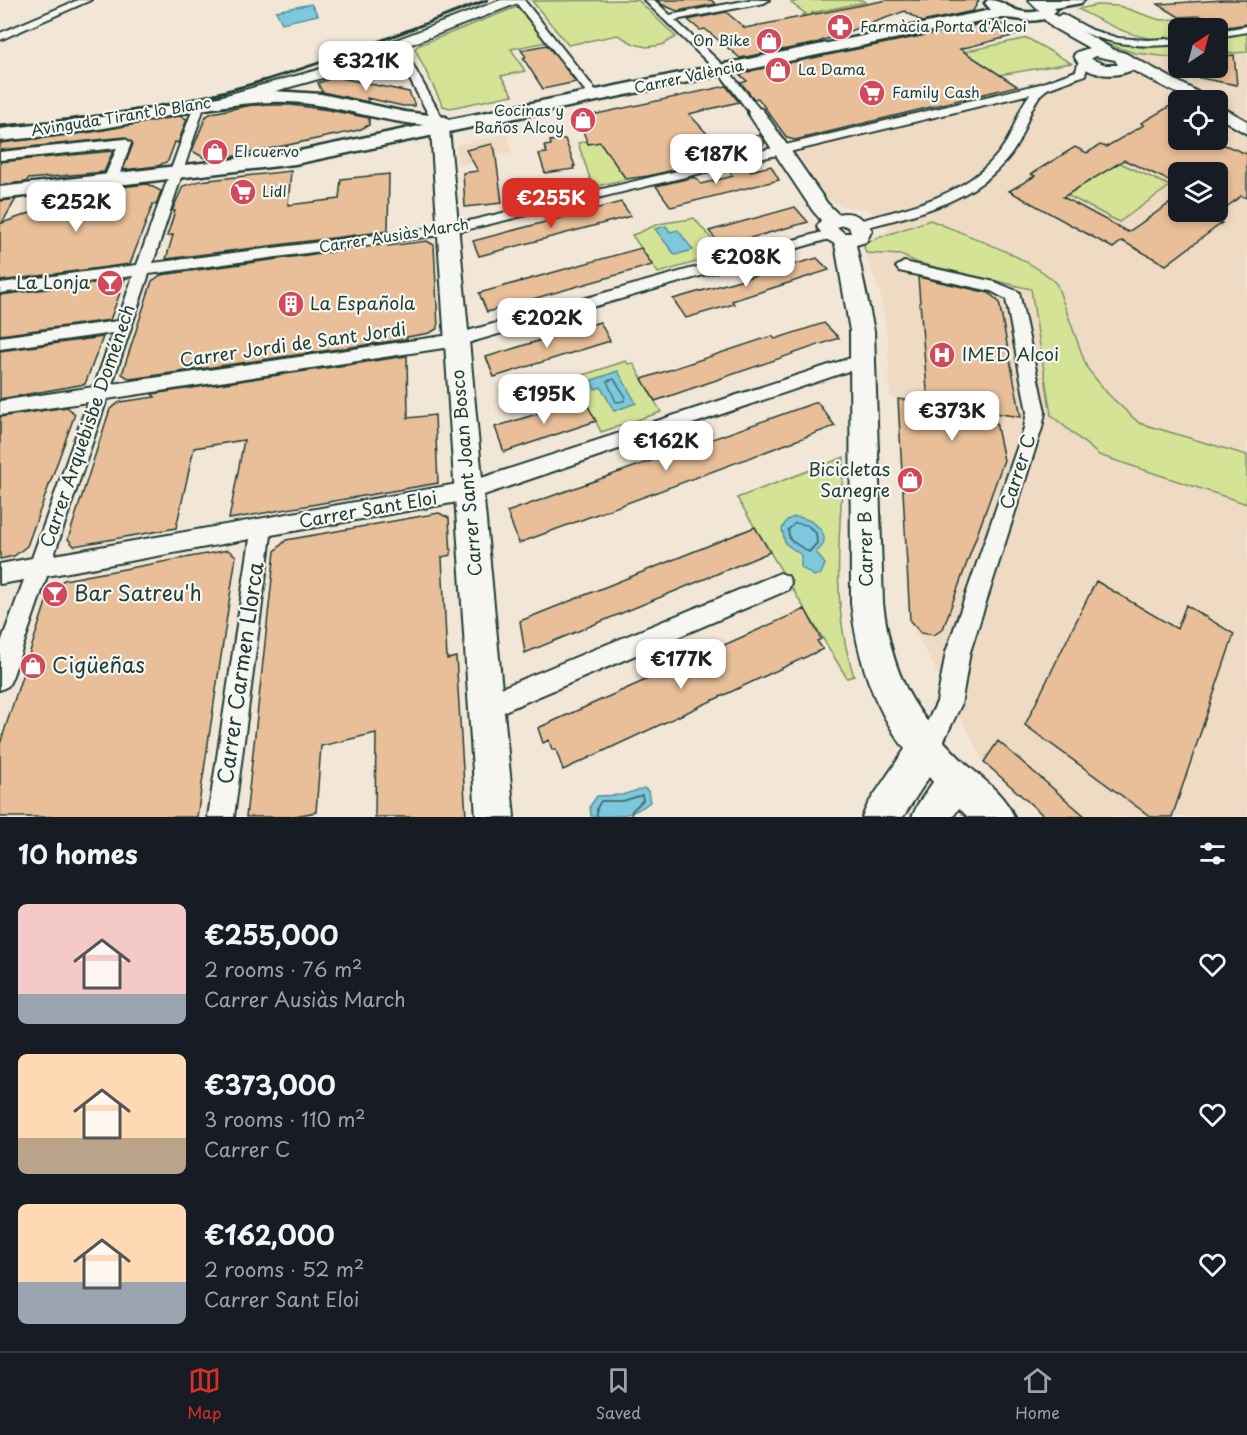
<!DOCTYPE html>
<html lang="en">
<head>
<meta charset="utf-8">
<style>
	:root { --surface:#171b24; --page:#242831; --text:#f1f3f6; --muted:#9ea1a6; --line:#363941; --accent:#d93025 }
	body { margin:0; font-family:"Playpen Sans",sans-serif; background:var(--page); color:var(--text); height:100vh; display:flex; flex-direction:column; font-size:22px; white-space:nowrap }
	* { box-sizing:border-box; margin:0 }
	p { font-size:20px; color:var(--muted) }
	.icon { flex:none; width:33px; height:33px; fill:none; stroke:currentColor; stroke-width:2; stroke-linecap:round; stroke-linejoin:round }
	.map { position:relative; height:817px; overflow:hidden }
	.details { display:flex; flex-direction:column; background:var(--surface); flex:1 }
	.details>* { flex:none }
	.needle { width:39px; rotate:36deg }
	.buttons { position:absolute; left:1168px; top:18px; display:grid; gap:12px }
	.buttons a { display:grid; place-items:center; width:60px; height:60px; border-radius:9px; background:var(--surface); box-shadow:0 3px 9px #0003; font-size:30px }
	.price { position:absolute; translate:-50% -51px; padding:0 14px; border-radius:12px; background:#fff; color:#222; font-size:20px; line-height:39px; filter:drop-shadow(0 2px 3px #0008) }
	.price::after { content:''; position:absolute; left:50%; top:36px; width:18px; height:14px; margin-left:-9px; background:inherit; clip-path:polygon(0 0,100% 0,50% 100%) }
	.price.active { background:var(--accent); color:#fff }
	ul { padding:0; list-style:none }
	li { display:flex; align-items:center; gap:18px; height:150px; padding:0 18px }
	li span { display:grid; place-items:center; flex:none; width:168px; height:120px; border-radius:9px; color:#555 }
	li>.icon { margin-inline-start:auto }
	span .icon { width:72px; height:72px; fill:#fffc; stroke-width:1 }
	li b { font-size:26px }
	h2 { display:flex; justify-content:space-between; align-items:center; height:72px; padding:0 18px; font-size:26px }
	.dock { display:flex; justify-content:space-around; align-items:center; height:84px; border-top:2px solid var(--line); background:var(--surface); font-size:16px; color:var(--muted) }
	.dock a { display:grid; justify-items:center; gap:3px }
	.dock .active { color:var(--accent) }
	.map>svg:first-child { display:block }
	.built { fill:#efdac4; fill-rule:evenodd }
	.green { fill:#d4e396; stroke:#7a9065; stroke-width:1.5 }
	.water { fill:#7ec8de; stroke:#58909a; stroke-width:1.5 }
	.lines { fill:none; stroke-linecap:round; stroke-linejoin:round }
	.shore-far1 { stroke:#457578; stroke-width:1.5 }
	.shore { stroke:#457578; stroke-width:2 }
	.building { fill:#e8bf98; stroke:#1f3d34; stroke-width:1.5; fill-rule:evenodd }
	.street-casing { stroke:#1f3d34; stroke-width:4 }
	.secondary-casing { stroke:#1f3d34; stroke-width:4 }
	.primary-casing { stroke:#1f3d34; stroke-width:5 }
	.street { fill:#f6f6f2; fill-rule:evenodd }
	.secondary { fill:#f6f6f2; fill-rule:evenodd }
	.primary { fill:#f6f6f2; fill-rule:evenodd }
	.rail { stroke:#1f3d34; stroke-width:3 }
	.labels { text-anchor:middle; stroke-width:4.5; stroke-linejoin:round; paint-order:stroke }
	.far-poi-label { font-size:15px; fill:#1f3d34; stroke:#f6f6f2; text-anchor:start }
	.far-street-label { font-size:15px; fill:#1f3d34; stroke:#f6f6f2 }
	.poi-label { font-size:18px; fill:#1f3d34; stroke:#f6f6f2; text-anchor:end }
	.street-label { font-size:18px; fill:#1f3d34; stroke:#f6f6f2 }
	.near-poi-label { font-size:21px; fill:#1f3d34; stroke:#f6f6f2; text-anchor:start }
	.near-street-label { font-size:21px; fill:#1f3d34; stroke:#f6f6f2 }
</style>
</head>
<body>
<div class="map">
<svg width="1247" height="817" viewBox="0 0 1247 817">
	<rect width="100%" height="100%" fill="#f2e6d7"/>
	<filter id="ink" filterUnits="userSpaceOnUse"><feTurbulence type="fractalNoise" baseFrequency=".0167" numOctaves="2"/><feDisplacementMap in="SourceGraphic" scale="12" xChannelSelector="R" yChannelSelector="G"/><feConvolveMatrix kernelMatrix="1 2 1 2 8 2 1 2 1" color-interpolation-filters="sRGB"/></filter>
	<g filter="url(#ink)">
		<path class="built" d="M1120,50l59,8v10h39v-14l29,-2v765h-201l-62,-55 -74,-141 -12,-222 -8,-2 -2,-57 -8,-48 -16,-42 13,-15 13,-5 -21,-20 -28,-4 -15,-8 -28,-44 7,-4 -10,-10 281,-68 62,-7zM1179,100h39v40h-39zM1179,172h39v40h-39z
			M507,134l5,18 -54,13 -2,-20z"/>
		<path class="green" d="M638,0l38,37 -14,8 -15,2 -13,-3 -16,-9 -50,10 -36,-44z
			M800,0h63l3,2 -55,11 14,1 -17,5 -6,-4 4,-1 -15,-11z
			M1097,5l22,1 41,14 35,-2 16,10h-32v10c-35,7 -71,-13 -101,-29z
			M514,8h6l27,34 -36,7 14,22 -24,5 12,19 -63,13 -7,-2 -28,-57 2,-3z
			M1247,33v19l-29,2v-17z
			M1027,38l44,25 -72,12 -41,-22z
			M1091,39l54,9 34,-4v14l-44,-5z
			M587,141l2,3 11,-2 26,37 -33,8 -15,-44z
			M1118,162l52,24 -51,36 -52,-27z
			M694,218l30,36 -66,19 -26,-38c11,-3 22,-11 32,-12 11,-2 19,-2 30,-5z
			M930,220c31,13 108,40 127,65l30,83 21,26 31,29 108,32v49l-148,-49 -48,-40 -20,-126 -113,-26 -17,-8 -35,-2 -2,-6 2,-5z
			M626,361l2,3 5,-1 28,49 -60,20 -27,-54z
			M844,457c-4,72 -14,150 10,219l-7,2 -110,-180z"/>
		<path class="water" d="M311,4l7,11 -36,8 -6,-12z
			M666,226l4,6 8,-2 15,20 -18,5 -20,-26z
			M618,371l18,32 -22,8 -13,-24 -6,2 -5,-8z
			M794,517c18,-1 43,20 22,35l9,12 -4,10 -7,2 -13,-9v-12l-16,-12 -3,-14 5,-9z
			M644,788l4,3 2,11c-18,15 -35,15 -59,14l-1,-10 7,-10 25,-1z"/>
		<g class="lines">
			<path class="shore-far1" d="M614,379l12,18 -2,4 -8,1 -9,-21z
				M789,529l6,-6 12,2 5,4"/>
			<path class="shore" d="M790,528l-2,2 2,10 19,12 8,-9 -1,-10 -6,-5
				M597,817v-9l4,-7h22l19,-6 1,5 -11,11 -1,6"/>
		</g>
		<path class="building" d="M657,0h54l5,4 -39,7 -14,-6z
			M887,0h92l-6,11 -51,11 -17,-11 -92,33 -73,14 -35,-29 -5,1 -12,-10 38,-8 19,16z
			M1223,0h24v24l-27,4 -19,-12 -22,1 -21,-13z
			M995,21l25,13 -60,15 57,37 -222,54 -8,-2 -29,-40 -4,1 -13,-16 6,-2 -7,-6 14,-5z
			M547,45l29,37 -33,7 -20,-31 3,-1 -5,-7z
			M1234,55l3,30 -53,-10 1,-7h33v-11z
			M336,77l73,15 6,14h-12l-36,-8 1,4 -46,-10 -4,-9z
			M726,86l13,16 -50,12 23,25 -41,10 15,18 -38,9 -22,3 -26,-37 -12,2 -10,-26z
			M252,105h39l38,5 40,8v7l-10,5 -128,27 -23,3 -16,-9 14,-35 6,-3z
			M1170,106l9,4v30h33l35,14v44l-6,-2 -29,22 10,5 -56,42 -44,-24 -9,7 -104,-57 26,-15 -4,-2 44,-27 12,6 13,-8 6,2 38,-22 -3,-2zM1124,160l55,25v-13h39v40h-39v-15l-51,35 -65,-35z
			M179,116l8,3 -9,24 -3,-1 -7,19 -10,5 -35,4 10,-26 -8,-7 -125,13v-7l92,-11z
			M760,135l5,7 -4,7 -43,10 -11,-12z
			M565,139l10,27h-2l1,3 -29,4 -6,-19 8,-1 -3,-7 7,-1 -1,-4z
			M492,144l3,6 7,53 -37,4 -2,-34 15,-2 -12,-21z
			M113,151l-9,21 -76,7 -2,3 -26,3v-23z
			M755,163l-5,8 21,-5 8,14 -108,27 -15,-21 39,-9 6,7 32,-8 -6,-7z
			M291,171l-3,34 51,-6 2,-20 48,-5 -1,57 -222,28 7,-24 -6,1 8,-25h-3l11,-25 17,-5z
			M147,184l14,7 -5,14 -3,-1 -23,60 -130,17v-80l16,-2 -14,24 45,-16 18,-2 6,-12z
			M621,202l10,14 -152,40 -6,-15z
			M795,207l13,15 -87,24 -12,-15z
			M427,241l7,4 4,83 -8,5 -23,4v2l-277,40 -8,-5 30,-93 9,-6 227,-31v2z
			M641,248l11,17 -165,47 -8,-19z
			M817,258l12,12 -97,31 2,3 -48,14 -13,-19z
			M918,277l71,16 10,9 22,115 -27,-4 10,47 -61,169 -9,6 -13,-2 -11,-12 -12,-222 30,4z
			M125,279l-15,41 -110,15v-40z
			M600,322l10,19 -116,36 -8,-20z
			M824,323l15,15 -184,63 -13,-22 130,-43 3,3z
			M103,337l-18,47 -85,15v-48z
			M407,356l1,62 27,-3 3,68 -209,36 15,-79 -50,8 -18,80 -102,18 -6,-7 42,-130 10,-7 35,-5 -3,-3z
			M584,399l12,22 -92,31 -9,-25z
			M817,402l18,24 -316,117 -12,-31z
			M67,407l8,7 -48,132 -13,10 -14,3v-142z
			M439,513l10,5 2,37 -9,2 5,102 9,-2 10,160h-91l1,-84 -55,13 -5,66 -26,5h-44l29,-266 11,-11z
			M755,527l15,25 -245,101 -5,-32z
			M228,550l8,6 -39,261h-197v-73l50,-154 14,-10z
			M1096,581l81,48 9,-24 48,29 -62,183h-21l-126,-92z
			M805,609l16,30 -4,2 6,8 -260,121 -7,-20h-4l-3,-10 -6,3 -5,-15z
			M998,741l88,76h-41l-61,-55z"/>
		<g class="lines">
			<defs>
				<path id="street" d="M78,0h13l-91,40v-7z
					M514,0h10l70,88v4h-8z
					M644,0h10l16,15 79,-15h20l-5,3 -89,17 54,51 31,39v6h-8l-31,-41z
					M1062,14l30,16 26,8 30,2 31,-2v6c-44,5 -83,-1 -120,-25l-2,-2z
					M1247,26v6l-29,5v-6z
					M397,43l4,1 43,77 2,8 -2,3 -4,1 -6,-4 -2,-8 -40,-75z
					M1084,58l5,3 -4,14 -38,14 -7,6c-13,17 -15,40 -28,58 -36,49 -97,62 -153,76l-7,-4 2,-3c53,-14 116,-26 149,-75 12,-16 14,-37 27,-53l-582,140 -299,40 -37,110 345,-50 369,-103h10l2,3 -2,3 -379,109 -350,53 -53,156 415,-73 394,-128 6,2 2,4 -2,4 -400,136 -198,35 -37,282h-26l42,-278 -203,37 -35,102 -4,8 -8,4v-45l24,-65 -24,4v-20l32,-6 56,-156 -88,13v-14l94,-14 19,-54 -113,16v-12l118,-16 15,-45 -133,17v-10l137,-18 57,-160h8l2,2 -51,156 295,-37 592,-142 36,-13 3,-10z
					M125,139l6,4 -14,38 -7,4 -7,-4 14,-33 -117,12v-8z
					M904,262l91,20 24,10 26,120 -3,16 -72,224 -9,53 -26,54 -9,4 -9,-4 -4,-9 24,-48 9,-50 78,-224 3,-16 -21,-113 -15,-8 -92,-20 -3,-4z
					M780,573l8,3 3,7 -3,7 -302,129 -9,-3 -3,-9 3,-9z"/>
				<path id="secondary" d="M501,0h19l-2,3 -192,74 -101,28 -8,-5 2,-3 95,-26z
					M1046,10l68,40 11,3 82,44 2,3h-19l-58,-30c-17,9 -51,6 -58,-15l3,-3 12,-4 -37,-21 -13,-13zM1095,56l20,4 3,5h-12l-15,-6z
					M1218,105l29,16v13l-29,-17z
					M756,108l6,1 65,94 11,11c14,-4 26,4 34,16l-6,12 -10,3 18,86 9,272c9,73 29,108 82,160 18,16 40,32 49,54h-46l-9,-9 -6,9h-41l6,-13 15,-22 -4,-5 -26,40h-41l6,-13 37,-55c-33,-44 -48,-92 -54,-146l-1,-272 -15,-87 -9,-5 -9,-12 4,-7 -8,-9 -65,-98zM843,225l6,2 2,6h-7l-7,-6z
					M440,124l6,1 3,4 65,688h-38l-45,-688 3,-4z"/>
				<path id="primary" d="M988,0c20,0 24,17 52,11l-11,-11h55l-3,3 -27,5 2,2 -5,7c-23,7 -26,2 -47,1 -8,0 -16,2 -24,3l-685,143 -295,35v-12l295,-35 129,-27c-51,-4 -100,-25 -153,-23 -56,2 -111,17 -167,26 -34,6 -69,9 -104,13v-12l102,-12 135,-23 36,-3 48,3 84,18 41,5 2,3 543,-110 -6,-7z"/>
			</defs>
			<use href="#street" class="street-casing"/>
			<use href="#secondary" class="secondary-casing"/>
			<use href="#primary" class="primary-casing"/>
			<use href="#street" class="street"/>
			<use href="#secondary" class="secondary"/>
			<use href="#primary" class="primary"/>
			<path class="rail" d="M0,126c79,-6 157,-16 234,-37 86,-23 169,-57 253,-89"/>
		</g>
	</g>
	<defs>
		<symbol id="pharmacy-disc" viewBox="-11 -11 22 22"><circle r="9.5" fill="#d1495b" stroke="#f6f6f2"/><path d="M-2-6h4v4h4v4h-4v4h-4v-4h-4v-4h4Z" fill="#fff"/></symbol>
		<symbol id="shop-disc" viewBox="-11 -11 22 22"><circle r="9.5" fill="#d1495b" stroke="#f6f6f2"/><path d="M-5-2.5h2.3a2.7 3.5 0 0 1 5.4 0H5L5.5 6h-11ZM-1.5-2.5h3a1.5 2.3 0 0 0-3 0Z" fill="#fff"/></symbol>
		<symbol id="supermarket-disc" viewBox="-11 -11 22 22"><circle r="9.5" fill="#d1495b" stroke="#f6f6f2"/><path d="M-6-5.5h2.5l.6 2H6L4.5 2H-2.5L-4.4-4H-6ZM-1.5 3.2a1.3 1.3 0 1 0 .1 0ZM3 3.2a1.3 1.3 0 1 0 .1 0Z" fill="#fff"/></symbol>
		<symbol id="bar-disc" viewBox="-11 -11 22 22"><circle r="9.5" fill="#d1495b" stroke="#f6f6f2"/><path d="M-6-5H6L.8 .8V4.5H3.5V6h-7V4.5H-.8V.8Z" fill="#fff"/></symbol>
		<symbol id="building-disc" viewBox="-11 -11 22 22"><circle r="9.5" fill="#d1495b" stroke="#f6f6f2"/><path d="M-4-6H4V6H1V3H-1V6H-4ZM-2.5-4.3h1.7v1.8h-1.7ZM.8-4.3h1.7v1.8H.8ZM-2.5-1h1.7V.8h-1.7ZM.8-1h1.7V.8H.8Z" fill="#fff"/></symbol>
		<symbol id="hospital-disc" viewBox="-11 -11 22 22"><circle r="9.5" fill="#d1495b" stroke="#f6f6f2"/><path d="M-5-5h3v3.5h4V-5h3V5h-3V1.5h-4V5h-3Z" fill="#fff"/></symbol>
	</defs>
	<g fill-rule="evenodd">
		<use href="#pharmacy-disc" x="825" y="12" width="30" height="30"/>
		<use href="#shop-disc" x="754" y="26" width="30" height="30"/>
		<use href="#shop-disc" x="763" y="55" width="30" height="30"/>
		<use href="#supermarket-disc" x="857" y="78" width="30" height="30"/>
		<use href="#shop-disc" x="568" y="105" width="30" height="30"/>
		<use href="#shop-disc" x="200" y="137" width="30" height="30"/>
		<use href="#supermarket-disc" x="228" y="177" width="30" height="30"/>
		<use href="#bar-disc" x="95" y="268" width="30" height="30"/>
		<use href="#building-disc" x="276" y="289" width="30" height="30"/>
		<use href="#hospital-disc" x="927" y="340" width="30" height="30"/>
		<use href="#shop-disc" x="895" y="465" width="30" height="30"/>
		<use href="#bar-disc" x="40" y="579" width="30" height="30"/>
		<use href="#shop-disc" x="18" y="651" width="30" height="30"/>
	</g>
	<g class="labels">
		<g class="far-poi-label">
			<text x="860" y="32">Farmàcia Porta d'Alcoi</text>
			<text x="750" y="46" text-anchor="end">On Bike</text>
			<text x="798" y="75">La Dama</text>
			<text x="892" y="98">Family Cash</text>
			<text x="564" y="116" text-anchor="end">Cocinas y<tspan x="564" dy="17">Baños Alcoy</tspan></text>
			<text x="234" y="157">El cuervo</text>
			<text x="262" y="197">Lidl</text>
		</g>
		<g class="far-street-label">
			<text transform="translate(689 77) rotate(-12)" y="5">Carrer València</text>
			<text transform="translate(121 117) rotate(-9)" y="5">Avinguda Tirant lo Blanc</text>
			<text transform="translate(394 236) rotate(-9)" y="5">Carrer Ausiàs March</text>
		</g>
		<g class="poi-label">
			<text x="90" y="289">La Lonja</text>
			<text x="310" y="310" text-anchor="start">La Española</text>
			<text x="962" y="361" text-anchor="start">IMED Alcoi</text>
			<text x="890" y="476">Bicicletas<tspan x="890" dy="21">Sanegre</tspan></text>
		</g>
		<g class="street-label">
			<text transform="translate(293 345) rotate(-8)" y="6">Carrer Jordi de Sant Jordi</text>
			<text transform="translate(88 426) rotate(-71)" y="6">Carrer Arquebisbe Doménech</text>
			<text transform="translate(1018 472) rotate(-72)" y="6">Carrer C</text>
			<text transform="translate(467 473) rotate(-95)" y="6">Carrer Sant Joan Bosco</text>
			<text transform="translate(368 510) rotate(-10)" y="6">Carrer Sant Eloi</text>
			<text transform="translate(866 549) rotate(-91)" y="6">Carrer B</text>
		</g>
		<g class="near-poi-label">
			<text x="74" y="601">Bar Satreu'h</text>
			<text x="52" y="673">Cigüeñas</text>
		</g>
		<g class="near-street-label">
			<text transform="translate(241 673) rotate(-82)" y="7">Carrer Carmen Llorca</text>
		</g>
	</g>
</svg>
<div class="buttons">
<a><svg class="needle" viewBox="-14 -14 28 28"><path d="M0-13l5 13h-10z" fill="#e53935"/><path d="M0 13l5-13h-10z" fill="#9ea1a6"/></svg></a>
<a><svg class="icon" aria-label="locate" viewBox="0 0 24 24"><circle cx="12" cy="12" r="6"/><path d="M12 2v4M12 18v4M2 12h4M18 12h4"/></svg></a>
<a><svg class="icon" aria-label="layers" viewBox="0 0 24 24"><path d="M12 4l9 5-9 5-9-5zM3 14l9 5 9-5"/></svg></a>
</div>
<b class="price" style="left:366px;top:92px">€321K</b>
<b class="price" style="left:716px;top:185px">€187K</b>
<b class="price active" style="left:551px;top:229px">€255K</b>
<b class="price" style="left:76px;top:233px">€252K</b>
<b class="price" style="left:746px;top:288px">€208K</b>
<b class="price" style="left:547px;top:349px">€202K</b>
<b class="price" style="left:544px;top:425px">€195K</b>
<b class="price" style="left:952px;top:442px">€373K</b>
<b class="price" style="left:666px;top:472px">€162K</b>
<b class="price" style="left:681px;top:690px">€177K</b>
</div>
<section class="details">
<h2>10 homes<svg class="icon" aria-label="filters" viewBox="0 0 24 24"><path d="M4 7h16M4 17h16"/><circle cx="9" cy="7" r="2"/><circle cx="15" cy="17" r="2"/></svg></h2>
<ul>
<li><span style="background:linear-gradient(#f6c9c9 75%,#9aa5b1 0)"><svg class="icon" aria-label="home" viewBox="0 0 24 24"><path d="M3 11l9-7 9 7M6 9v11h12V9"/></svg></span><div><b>€255,000</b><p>2 rooms · 76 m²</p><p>Carrer Ausiàs March</p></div><svg class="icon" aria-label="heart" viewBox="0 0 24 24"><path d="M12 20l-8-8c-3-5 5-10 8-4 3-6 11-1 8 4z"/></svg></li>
<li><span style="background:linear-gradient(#ffd9b3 70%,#b9a48a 0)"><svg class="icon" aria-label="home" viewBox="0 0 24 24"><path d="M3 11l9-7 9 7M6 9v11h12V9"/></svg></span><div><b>€373,000</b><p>3 rooms · 110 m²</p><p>Carrer C</p></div><svg class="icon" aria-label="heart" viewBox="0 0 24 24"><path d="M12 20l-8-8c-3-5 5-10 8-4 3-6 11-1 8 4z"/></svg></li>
<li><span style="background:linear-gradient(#ffd9b3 65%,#9aa5b1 0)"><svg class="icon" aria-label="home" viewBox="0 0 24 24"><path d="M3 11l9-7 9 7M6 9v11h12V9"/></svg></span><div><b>€162,000</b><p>2 rooms · 52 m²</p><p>Carrer Sant Eloi</p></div><svg class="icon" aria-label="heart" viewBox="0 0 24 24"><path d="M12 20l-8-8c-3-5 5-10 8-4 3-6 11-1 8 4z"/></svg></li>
</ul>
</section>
<nav class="dock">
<a class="active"><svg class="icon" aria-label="map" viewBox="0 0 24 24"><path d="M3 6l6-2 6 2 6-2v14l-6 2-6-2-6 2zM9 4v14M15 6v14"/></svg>Map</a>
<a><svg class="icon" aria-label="saved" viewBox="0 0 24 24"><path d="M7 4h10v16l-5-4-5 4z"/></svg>Saved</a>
<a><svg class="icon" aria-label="home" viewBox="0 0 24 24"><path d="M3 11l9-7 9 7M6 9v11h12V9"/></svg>Home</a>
</nav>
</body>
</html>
